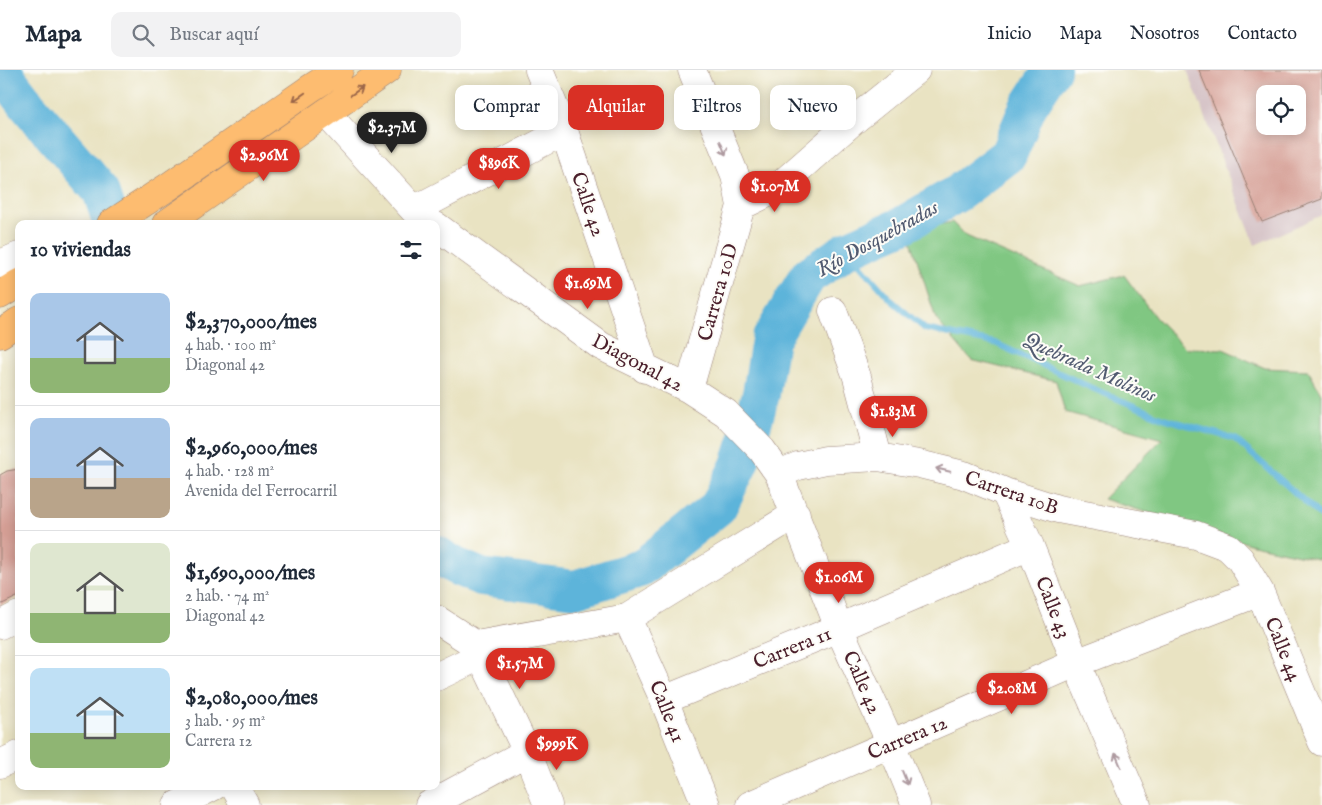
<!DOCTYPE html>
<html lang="es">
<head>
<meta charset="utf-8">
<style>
	:root { --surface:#fff; --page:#f2f2f3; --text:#1f2937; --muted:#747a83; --line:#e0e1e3; --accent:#d93025 }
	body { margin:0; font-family:"IM FELL English",serif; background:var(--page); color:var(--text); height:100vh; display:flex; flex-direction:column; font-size:19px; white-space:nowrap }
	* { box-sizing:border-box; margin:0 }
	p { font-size:16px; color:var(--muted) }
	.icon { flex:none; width:28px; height:28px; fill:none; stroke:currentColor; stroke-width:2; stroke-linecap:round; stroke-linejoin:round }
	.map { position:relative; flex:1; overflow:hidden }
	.side { position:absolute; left:15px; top:150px; width:425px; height:570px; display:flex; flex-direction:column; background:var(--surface); border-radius:10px; box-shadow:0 2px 12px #0003 }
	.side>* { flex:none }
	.guide { position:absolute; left:455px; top:15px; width:475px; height:45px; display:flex; gap:10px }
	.fabs { position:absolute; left:1256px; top:15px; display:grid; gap:10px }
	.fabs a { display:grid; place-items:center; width:50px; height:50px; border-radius:10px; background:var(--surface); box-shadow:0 2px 12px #0003; font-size:25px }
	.price { position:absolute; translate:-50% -42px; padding:0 11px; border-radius:18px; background:var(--accent); color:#fff; font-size:16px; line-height:32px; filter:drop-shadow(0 1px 2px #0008) }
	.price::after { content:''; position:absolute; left:50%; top:30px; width:15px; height:11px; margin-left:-8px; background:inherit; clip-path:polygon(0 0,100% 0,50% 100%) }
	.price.selected { background:#222; color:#fff }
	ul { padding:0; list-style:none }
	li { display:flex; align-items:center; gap:15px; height:125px; padding:0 15px }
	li+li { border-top:1px solid var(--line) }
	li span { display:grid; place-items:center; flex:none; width:140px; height:100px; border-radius:10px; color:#555 }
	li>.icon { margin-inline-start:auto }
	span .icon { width:60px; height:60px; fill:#fffc; stroke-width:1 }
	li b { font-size:21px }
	h2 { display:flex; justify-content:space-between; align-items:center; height:60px; padding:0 15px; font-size:21px }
	.chip { padding:0 18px; border-radius:10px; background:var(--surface); box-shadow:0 2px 12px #0003; font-size:18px; line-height:45px }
	.chip.selected { background:var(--accent); color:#fff }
	header { display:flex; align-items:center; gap:30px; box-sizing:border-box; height:70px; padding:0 25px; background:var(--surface); border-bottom:1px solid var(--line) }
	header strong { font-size:24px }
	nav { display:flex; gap:28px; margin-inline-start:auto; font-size:18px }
	.search { width:350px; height:45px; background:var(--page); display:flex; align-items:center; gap:12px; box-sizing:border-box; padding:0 18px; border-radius:10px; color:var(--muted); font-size:19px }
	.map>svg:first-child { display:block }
	.industrial { fill:#d2bec2; fill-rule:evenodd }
	.green { fill:#80c782; stroke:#657356 }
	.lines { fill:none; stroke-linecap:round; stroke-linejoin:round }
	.stream { stroke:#5db4da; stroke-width:6 }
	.river { stroke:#5db4da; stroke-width:38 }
	.building { fill:#d59f95; fill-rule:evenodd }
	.minor-casing { stroke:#9a8176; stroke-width:29 }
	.major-casing { stroke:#9a8176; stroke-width:29 }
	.minor { stroke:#fff; stroke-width:28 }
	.major { stroke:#fdbc6f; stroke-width:28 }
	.oneway { stroke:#9b664a }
	.oneway2 { stroke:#ae9aa0 }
	.labels { text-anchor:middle; stroke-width:4; stroke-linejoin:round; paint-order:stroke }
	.street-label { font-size:20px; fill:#4a1f2b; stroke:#fdfcf7 }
	.water-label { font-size:21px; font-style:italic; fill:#525b71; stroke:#fdfcf7 }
</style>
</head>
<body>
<header>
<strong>Mapa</strong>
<div class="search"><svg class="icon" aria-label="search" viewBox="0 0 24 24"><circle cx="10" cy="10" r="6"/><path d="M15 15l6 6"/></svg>Buscar aquí</div>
<nav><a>Inicio</a><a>Mapa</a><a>Nosotros</a><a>Contacto</a></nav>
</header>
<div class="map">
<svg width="1322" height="735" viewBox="0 0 1322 735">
	<rect width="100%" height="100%" fill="#fdfcf7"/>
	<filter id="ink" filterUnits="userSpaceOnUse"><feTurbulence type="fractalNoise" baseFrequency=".02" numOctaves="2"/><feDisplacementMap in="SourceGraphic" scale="10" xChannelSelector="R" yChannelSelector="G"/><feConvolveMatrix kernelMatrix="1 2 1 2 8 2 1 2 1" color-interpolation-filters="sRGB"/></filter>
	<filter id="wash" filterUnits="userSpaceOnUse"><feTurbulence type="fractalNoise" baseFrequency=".0096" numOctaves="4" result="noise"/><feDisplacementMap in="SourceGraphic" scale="20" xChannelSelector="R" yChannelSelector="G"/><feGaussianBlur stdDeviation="1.12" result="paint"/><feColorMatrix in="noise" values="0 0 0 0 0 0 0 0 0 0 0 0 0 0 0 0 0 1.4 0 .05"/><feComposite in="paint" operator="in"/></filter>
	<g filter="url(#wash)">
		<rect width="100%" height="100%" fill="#e9e3c2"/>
		<path class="industrial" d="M1187,0h135v145l-67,30zM1265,24h33v32h-33z"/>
		<path class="green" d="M952,152l12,13 116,51 44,-11 31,42 30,31 38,1 42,19 43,2 14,25v165l-69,-15 -150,-46 59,-60 -97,-27 -9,-31 -85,-21 -35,-41 -28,-88z"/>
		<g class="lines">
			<path class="stream" d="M847,180l43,49 35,30 70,14 99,46 69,29 72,21 87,78"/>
			<path class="river" d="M1,0l27,36 73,85 11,33
				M436,484l19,12 26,11 94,12 67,-21 76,-61 21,-42 14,-42 8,-29 9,-54 38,-64 39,-26 56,-25 55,-32 50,-38 20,-48 24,-37"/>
		</g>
		<g id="blocks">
			<path class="building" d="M1199,0h123v129l-60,23zM1265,24h33v32h-33z
				M19,399v127l-19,9v-130l7,-4z"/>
		</g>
	</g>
	<g filter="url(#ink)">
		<use href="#blocks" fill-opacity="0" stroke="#9a8176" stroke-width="1"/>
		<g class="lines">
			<defs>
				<path id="minor" d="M539,0l25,61 81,238
					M692,0l43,105 6,31
					M326,43l88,97 15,11
					M414,140l150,-79
					M436,156l165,120 88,43 37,24 36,37 17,24 60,154 52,116 25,61
					M0,194l19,-8
					M833,241l24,66 21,80
					M689,319l52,-183 35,-17 77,-68 63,-51
					M779,404l19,-8 28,-6 52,-3 41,7 45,11 41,17 53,17 138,26 32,12 12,12 20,33 62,150
					M1005,422l25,54 46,117 61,142
					M627,548l37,82 42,105
					M436,549l40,26 51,107 21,53
					M0,555l19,-10
					M476,575l151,-27 169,-104
					M436,607l44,-21
					M664,630l175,-72 191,-82
					M0,694l19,-9
					M234,716l11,19
					M177,735l37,-19
					M429,735l98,-53
					M750,735l326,-142 184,-71"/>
				<path id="major" d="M111,154l57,-37 143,-99 28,-18
					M166,154l221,-154
					M0,225l19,-12
					M0,264l19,-13"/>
			</defs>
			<use href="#minor" class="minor-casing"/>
			<use href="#major" class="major-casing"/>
			<use href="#minor" class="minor"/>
			<use href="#major" class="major"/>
		</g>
		<defs><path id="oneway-shaft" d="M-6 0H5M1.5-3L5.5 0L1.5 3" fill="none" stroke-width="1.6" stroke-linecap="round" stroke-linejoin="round" transform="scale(1.25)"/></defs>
		<g class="oneway">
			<use href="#oneway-shaft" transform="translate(357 21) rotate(-35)"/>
			<use href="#oneway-shaft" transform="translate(299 27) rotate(145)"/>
		</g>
		<g class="oneway2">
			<use href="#oneway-shaft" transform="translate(723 78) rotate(68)"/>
			<use href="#oneway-shaft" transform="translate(943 400) rotate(-166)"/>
			<use href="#oneway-shaft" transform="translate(1118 690) rotate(-113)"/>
			<use href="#oneway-shaft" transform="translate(905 708) rotate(68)"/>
		</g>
	</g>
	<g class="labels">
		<g class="street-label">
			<text transform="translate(589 134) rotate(71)" y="7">Calle 42</text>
			<text transform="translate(717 222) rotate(-74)" y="7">Carrera 10D</text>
			<text transform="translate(638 292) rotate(28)" y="7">Diagonal 42</text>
			<text transform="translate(1012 422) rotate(19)" y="7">Carrera 10B</text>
			<text transform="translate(1054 537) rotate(68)" y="7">Calle 43</text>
			<text transform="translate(792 577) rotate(-22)" y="7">Carrera 11</text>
			<text transform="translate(1284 579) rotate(68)" y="7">Calle 44</text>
			<text transform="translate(863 612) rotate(66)" y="7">Calle 42</text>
			<text transform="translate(668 641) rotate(68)" y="7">Calle 41</text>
			<text transform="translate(907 667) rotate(-23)" y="7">Carrera 12</text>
		</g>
		<g class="water-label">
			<text transform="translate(877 168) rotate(-29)" y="7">Río Dosquebradas</text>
			<text transform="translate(1090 297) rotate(24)" y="7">Quebrada Molinos</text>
		</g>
	</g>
</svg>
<div class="fabs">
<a><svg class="icon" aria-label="locate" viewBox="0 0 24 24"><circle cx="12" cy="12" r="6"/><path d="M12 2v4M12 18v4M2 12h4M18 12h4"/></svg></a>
</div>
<b class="price selected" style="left:392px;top:84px">$2.37M</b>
<b class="price" style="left:264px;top:112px">$2.96M</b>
<b class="price" style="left:499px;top:120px">$896K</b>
<b class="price" style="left:775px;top:143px">$1.07M</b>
<b class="price" style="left:588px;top:240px">$1.69M</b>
<b class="price" style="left:893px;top:368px">$1.83M</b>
<b class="price" style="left:839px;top:534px">$1.06M</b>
<b class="price" style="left:520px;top:620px">$1.57M</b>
<b class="price" style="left:1012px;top:645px">$2.08M</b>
<b class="price" style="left:557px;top:701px">$999K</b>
<div class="guide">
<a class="chip">Comprar</a>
<a class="chip selected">Alquilar</a>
<a class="chip">Filtros</a>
<a class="chip">Nuevo</a>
</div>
<section class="side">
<h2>10 viviendas<svg class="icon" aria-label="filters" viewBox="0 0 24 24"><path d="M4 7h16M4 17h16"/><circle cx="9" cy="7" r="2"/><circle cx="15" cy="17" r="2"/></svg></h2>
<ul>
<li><span style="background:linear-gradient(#a9c7e8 65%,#8fb573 0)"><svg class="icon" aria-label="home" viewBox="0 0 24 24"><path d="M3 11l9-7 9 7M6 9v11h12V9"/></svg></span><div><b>$2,370,000/mes</b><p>4 hab. · 100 m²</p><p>Diagonal 42</p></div></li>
<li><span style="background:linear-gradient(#a9c7e8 60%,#b9a48a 0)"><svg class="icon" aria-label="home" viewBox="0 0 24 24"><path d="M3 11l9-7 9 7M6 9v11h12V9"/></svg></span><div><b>$2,960,000/mes</b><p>4 hab. · 128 m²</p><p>Avenida del Ferrocarril</p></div></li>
<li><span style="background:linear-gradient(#dfe7d0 70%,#8fb573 0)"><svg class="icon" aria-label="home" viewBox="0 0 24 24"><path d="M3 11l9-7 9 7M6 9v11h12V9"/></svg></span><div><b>$1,690,000/mes</b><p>2 hab. · 74 m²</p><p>Diagonal 42</p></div></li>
<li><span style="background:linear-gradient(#bfe0f5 65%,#8fb573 0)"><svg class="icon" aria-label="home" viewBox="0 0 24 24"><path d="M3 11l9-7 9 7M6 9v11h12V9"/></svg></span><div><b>$2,080,000/mes</b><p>3 hab. · 95 m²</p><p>Carrera 12</p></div></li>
</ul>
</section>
</div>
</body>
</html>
